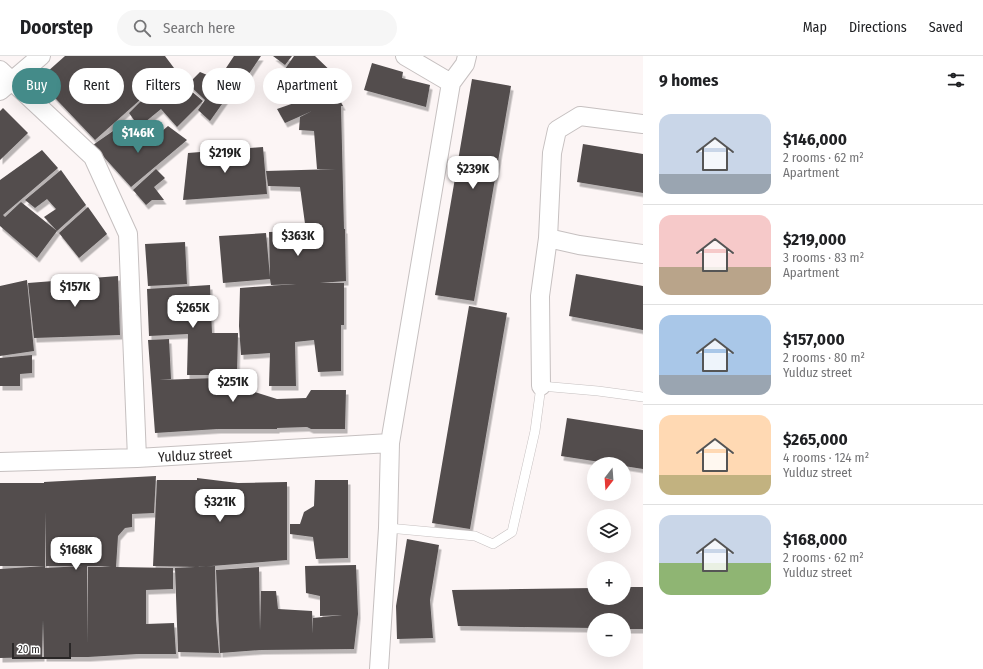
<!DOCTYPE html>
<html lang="en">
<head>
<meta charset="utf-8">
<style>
	:root { --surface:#fff; --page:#f6f6f6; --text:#202124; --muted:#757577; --line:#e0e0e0; --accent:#448b89 }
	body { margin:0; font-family:"Fira Sans Condensed",sans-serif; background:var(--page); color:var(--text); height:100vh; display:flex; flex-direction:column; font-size:15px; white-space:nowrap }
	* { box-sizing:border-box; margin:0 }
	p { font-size:13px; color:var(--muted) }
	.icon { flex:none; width:22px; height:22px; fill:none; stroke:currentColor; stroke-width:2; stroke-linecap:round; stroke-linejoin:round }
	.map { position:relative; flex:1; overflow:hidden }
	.details { display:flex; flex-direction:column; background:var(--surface); width:340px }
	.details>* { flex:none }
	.banner { position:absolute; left:12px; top:12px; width:380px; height:36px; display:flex; gap:8px }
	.needle { width:26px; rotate:197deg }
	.controls { position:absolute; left:587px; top:401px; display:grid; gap:8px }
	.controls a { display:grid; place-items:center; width:44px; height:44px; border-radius:50%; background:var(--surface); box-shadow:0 4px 16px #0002; font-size:20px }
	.scale { position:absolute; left:12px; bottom:10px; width:59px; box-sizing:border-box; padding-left:4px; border:2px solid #2a2727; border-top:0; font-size:11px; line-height:14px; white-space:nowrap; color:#2a2727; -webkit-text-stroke:3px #fff; paint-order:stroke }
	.price { position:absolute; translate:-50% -34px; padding:0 9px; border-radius:8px; background:#fff; color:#222; font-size:13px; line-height:26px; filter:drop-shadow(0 1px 2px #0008) }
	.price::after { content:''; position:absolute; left:50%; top:24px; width:12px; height:9px; margin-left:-6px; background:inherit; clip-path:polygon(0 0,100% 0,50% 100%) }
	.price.selected { background:var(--accent); color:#fff }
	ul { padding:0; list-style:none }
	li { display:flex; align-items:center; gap:12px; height:100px; padding:0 16px }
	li+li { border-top:1px solid var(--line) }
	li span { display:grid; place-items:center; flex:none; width:112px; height:80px; border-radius:12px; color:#555 }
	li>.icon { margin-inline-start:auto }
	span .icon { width:48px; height:48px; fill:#fffc; stroke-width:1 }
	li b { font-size:17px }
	h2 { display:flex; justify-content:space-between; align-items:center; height:48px; padding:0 16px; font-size:17px }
	.chip { padding:0 14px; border-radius:18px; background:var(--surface); box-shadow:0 4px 16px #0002; font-size:14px; line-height:36px }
	.chip.selected { background:var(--accent); color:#fff }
	header { display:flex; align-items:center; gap:24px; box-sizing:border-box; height:56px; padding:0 20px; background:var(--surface); border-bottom:1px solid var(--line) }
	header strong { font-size:19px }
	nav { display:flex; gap:22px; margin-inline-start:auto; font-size:14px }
	.search { width:280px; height:36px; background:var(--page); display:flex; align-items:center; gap:10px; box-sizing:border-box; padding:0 14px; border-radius:22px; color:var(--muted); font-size:15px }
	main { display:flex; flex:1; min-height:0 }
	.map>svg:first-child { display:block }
	.building { fill:#524d4d; fill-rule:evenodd; filter:url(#shadow) }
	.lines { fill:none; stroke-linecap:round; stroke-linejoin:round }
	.lane-casing { stroke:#c6c0c0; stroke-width:10 }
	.street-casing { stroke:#c6c0c0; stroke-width:20 }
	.lane { stroke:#fff; stroke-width:9 }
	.street { stroke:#fff; stroke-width:18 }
	.labels { text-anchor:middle; stroke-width:4; stroke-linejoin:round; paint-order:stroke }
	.street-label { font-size:14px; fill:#2a2727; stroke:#fff }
</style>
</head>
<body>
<header>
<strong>Doorstep</strong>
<div class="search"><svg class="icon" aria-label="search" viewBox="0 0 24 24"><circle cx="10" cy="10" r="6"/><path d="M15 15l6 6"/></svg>Search here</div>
<nav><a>Map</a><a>Directions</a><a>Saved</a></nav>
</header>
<main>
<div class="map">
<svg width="643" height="613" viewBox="0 0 643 613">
	<defs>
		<filter id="shadow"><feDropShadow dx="2.5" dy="4.5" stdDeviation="0" flood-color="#0004"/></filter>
	</defs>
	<rect width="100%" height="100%" fill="#fcf5f5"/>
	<path class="building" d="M65,0h100l9,12 -4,5 33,28 -26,26 -16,-18 -22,18 -10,-14 13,-13 -1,-1 -46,41 -57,-60z
		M234,0h27l-21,31 -18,-13z
		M273,0h19l-7,9z
		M294,0h21l23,22 -25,16 -28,-25z
		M372,7l31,9 -1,6 28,7 -4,22 -62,-17z
		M200,16l12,5 11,2 11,8 -24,34 -12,-11 7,-10 -17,-16z
		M472,23l39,7 -37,215 -39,-6z
		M330,30l2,5 5,4 6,11h-2l3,123h1l1,52 -26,2h24v42h-3v46l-23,1 -4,-32 -19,2 1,44h-27l1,-33 -29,2 -2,-29 1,-38 56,-4 -25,1 -1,-6 -47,4 -4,-47 47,-3 4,44 -1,-45 37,-1 -6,-44 -32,-1 -2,-15 70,-2h-19l-3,-38 -15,-1 1,-13 12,-6 -27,12 -8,-14 37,-13z
		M3,52l25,25 -28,27v-49z
		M168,70l19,14 -56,47 -38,-42 20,-14 8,12 24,3z
		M583,88l60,10v39l-66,-11z
		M263,91l4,47 -84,6 5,-47z
		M42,94l16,18 -55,47 2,2 16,-15 36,29 -13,-14 12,-8 -9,-10 -12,9 -10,-8 36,-30 25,35 -29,26 -20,27 -37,-32v-46z
		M156,113l9,9 -11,9 10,13h-12l-6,5 -13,-15z
		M88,151l19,27 -28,24 -20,-25z
		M185,186l2,42 -39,2 -3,-42z
		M576,218l67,12v44l-74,-14z
		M118,220l2,59 -86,3 -6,-55z
		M27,224l7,71 -34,5v-70z
		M210,229l2,48h26l-1,42h-50l1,-41 -39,2 -2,-47z
		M469,250l38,7 -37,216 -38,-6z
		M169,283l2,40 -12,1 57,-2 1,19v-22l25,4 3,10 32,10 29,-1 5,-8h35l-1,39h-34l-4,-2 -30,1v1h-59l-63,4 -7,-93z
		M32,299v18l-12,1v12h-20v-28z
		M567,362l76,12v39l-19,-3v-2h-11l-52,-8z
		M156,420l-2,37 -22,1v13l-7,1 -7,8 -2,31 57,1v21l-27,1v34l28,-1 2,31h-38l-50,3h-44l-1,-37 -1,37 -42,1v-89l45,-3v2l38,-2h-37l-1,-55v55h-45v-83h44v-1zM98,500l1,10 12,1h-23v77l-1,-78h12z
		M197,422l41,5 49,-1v78l-88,7 -46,-1 4,-86h40z
		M315,424h33v78l-32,1 -3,-22 -23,-3v-10h10l4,-12 10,-6z
		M407,483l32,6 -9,55 3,38 -36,1 -1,-33z
		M356,509l2,49 -4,35 -93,1 -41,3 -4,-83 43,-3 1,64 1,-40h15l2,18 34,2 1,23v-16l29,-3 -22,1v-20l-14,-3 -1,-27z
		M215,510l1,53 3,34 -41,-1 -3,-84z
		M624,531h19v42h-19v-9h-30v8l-136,-2 -6,-36 142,-2v10h30z"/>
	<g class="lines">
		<defs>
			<path id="lane" d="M388,472l87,8 18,8 19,-12 23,-101 6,-45 57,5 45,6"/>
			<path id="street" d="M405,0l46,27
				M0,14l93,87 35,77 9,224
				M0,35l41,-35
				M548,182l4,-85 5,-23 23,-14 63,8
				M541,330l-1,-90 8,-58 31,7 64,9
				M0,406l137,-4 253,-15
				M379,613l9,-141 2,-85 61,-360 14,-19 2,-8"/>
		</defs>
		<use href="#lane" class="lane-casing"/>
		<use href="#street" class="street-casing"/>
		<use href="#lane" class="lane"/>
		<use href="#street" class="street"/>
	</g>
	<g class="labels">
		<g class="street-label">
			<text transform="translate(195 399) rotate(-3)" y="5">Yulduz street</text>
		</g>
	</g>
</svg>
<div class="controls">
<a><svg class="needle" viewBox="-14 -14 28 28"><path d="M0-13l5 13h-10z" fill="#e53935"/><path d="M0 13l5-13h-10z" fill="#757577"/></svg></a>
<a><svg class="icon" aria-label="layers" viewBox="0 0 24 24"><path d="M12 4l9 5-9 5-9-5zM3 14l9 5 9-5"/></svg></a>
<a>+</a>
<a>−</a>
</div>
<div class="scale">20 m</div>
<b class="price selected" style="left:138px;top:98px">$146K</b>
<b class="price" style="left:225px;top:118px">$219K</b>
<b class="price" style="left:473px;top:134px">$239K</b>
<b class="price" style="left:298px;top:201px">$363K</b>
<b class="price" style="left:75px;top:252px">$157K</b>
<b class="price" style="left:193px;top:273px">$265K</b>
<b class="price" style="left:233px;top:347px">$251K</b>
<b class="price" style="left:220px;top:467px">$321K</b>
<b class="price" style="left:76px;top:515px">$168K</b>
<div class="banner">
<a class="chip selected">Buy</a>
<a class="chip">Rent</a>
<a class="chip">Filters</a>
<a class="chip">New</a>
<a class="chip">Apartment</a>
</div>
</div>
<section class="details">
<h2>9 homes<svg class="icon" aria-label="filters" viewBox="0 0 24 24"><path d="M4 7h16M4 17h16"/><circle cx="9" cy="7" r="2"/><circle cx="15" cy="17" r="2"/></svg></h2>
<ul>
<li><span style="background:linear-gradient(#c9d6e8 75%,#9aa5b1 0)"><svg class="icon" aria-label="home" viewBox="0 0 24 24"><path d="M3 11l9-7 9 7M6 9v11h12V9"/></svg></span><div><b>$146,000</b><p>2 rooms · 62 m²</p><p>Apartment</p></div></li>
<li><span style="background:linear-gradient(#f6c9c9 65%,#b9a48a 0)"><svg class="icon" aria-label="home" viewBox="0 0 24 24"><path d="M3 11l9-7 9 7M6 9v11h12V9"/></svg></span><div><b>$219,000</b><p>3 rooms · 83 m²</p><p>Apartment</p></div></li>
<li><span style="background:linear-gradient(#a9c7e8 75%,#9aa5b1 0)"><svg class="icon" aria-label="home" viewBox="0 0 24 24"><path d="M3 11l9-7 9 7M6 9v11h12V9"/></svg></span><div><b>$157,000</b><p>2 rooms · 80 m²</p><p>Yulduz street</p></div></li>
<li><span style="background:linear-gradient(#ffd9b3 75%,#c2b280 0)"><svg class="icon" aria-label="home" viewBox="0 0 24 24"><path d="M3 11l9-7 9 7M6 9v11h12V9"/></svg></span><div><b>$265,000</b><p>4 rooms · 124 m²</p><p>Yulduz street</p></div></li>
<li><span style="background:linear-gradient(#c9d6e8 60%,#8fb573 0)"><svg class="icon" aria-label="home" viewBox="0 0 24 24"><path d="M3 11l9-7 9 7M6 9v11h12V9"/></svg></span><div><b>$168,000</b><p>2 rooms · 62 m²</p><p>Yulduz street</p></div></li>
</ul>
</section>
</main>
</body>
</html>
